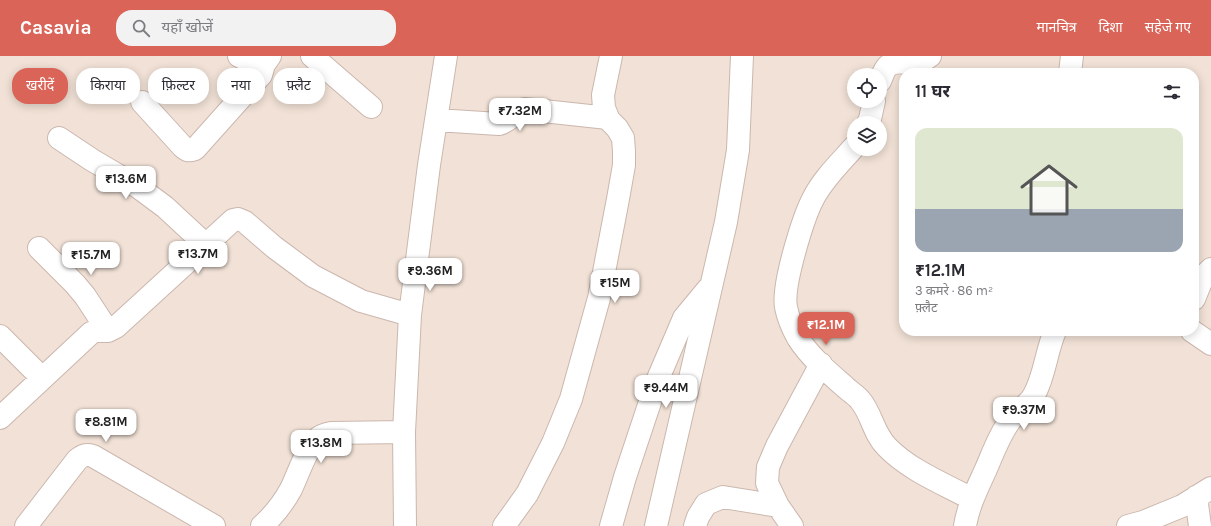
<!DOCTYPE html>
<html lang="hi">
<head>
<meta charset="utf-8">
<style>
	:root { --surface:#fff; --page:#f2f2f3; --text:#2b2b33; --muted:#7c7c81; --line:#e1e1e2; --accent:#d96457 }
	body { margin:0; font-family:Karla,"Noto Sans Devanagari",sans-serif; background:var(--page); color:var(--text); height:100vh; display:flex; flex-direction:column; font-size:15px; white-space:nowrap }
	* { box-sizing:border-box; margin:0 }
	p { font-size:13px; color:var(--muted) }
	.icon { flex:none; width:22px; height:22px; fill:none; stroke:currentColor; stroke-width:2; stroke-linecap:round; stroke-linejoin:round }
	.map { position:relative; flex:1; overflow:hidden }
	.sheet { position:absolute; left:899px; top:12px; width:300px; height:268px; display:flex; flex-direction:column; background:var(--surface); border-radius:16px; box-shadow:0 2px 10px #0003 }
	.sheet>* { flex:none }
	.top-card { position:absolute; left:12px; top:12px; width:380px; height:36px; display:flex; gap:8px }
	.controls { position:absolute; left:847px; top:12px; display:grid; gap:8px }
	.controls a { display:grid; place-items:center; width:40px; height:40px; border-radius:50%; background:var(--surface); box-shadow:0 2px 10px #0003; font-size:20px }
	.price { position:absolute; translate:-50% -34px; padding:0 9px; border-radius:8px; background:#fff; color:#222; font-size:13px; line-height:26px; filter:drop-shadow(0 1px 2px #0008) }
	.price::after { content:''; position:absolute; left:50%; top:24px; width:12px; height:9px; margin-left:-6px; background:inherit; clip-path:polygon(0 0,100% 0,50% 100%) }
	.price.on { background:var(--accent); color:#fff }
	ul { padding:0; list-style:none }
	li { display:grid; align-content:center; gap:8px; height:212px; padding:0 16px }
	li+li { border-top:1px solid var(--line) }
	li span { display:grid; place-items:center; height:124px; border-radius:12px; color:#555 }
	li>.icon { margin-inline-start:auto }
	span .icon { width:72px; height:72px; fill:#fffc; stroke-width:1 }
	li b { font-size:17px }
	h2 { display:flex; justify-content:space-between; align-items:center; height:48px; padding:0 16px; font-size:17px }
	.tag { padding:0 14px; border-radius:16px; background:var(--surface); box-shadow:0 2px 10px #0003; font-size:14px; line-height:36px }
	.tag.on { background:var(--accent); color:#fff }
	header { display:flex; align-items:center; gap:24px; box-sizing:border-box; height:56px; padding:0 20px; background:var(--accent); color:#fff }
	header strong { font-size:19px }
	nav { display:flex; gap:22px; margin-inline-start:auto; font-size:14px }
	.search { width:280px; height:36px; background:var(--page); display:flex; align-items:center; gap:10px; box-sizing:border-box; padding:0 14px; border-radius:16px; color:var(--muted); font-size:15px }
	.map>svg:first-child { display:block }
	.residential { fill:#f1e1d6; fill-rule:evenodd }
	.lines { fill:none; stroke-linecap:round; stroke-linejoin:round }
	.minor-casing { stroke:#cbb7ae; stroke-width:24 }
	.minor { stroke:#fff; stroke-width:22 }
</style>
</head>
<body>
<header>
<strong>Casavia</strong>
<div class="search"><svg class="icon" aria-label="search" viewBox="0 0 24 24"><circle cx="10" cy="10" r="6"/><path d="M15 15l6 6"/></svg>यहाँ खोजें</div>
<nav><a>मानचित्र</a><a>दिशा</a><a>सहेजे गए</a></nav>
</header>
<div class="map">
<svg width="1211" height="470" viewBox="0 0 1211 470">
	<rect width="100%" height="100%" fill="#faf0e6"/>
	<path class="residential" d="M0,0h1211v470h-1211zM904,17h290v258h-290zM854,19h26v26h-26zM854,67h26v26h-26z"/>
	<g class="lines">
		<defs>
			<path id="minor" d="M239,0l20,10 6,-3 5,-7
				M312,0l59,51
				M1070,17l2,-17
				M880,25c2,-4 4,-11 7,-14 6,-7 17,-4 25,-4 7,-1 13,-3 18,-7
				M142,46l41,45c4,4 6,4 12,2l66,-74 2,-7 -1,-3
				M436,64l63,4c12,-3 14,-12 26,-15l83,9
				M868,67l2,-4 4,-18
				M59,82l33,22 46,27 27,20 41,38
				M854,91c-14,16 -30,31 -40,50 -11,20 -32,89 -28,110 2,11 7,22 12,31 12,19 30,34 46,48 5,5 12,9 16,14 12,14 13,33 27,47 22,23 57,37 85,52
				M39,192l36,36 10,12 23,35
				M1194,243l9,-22 8,-8
				M1192,275l19,13
				M0,280l42,42
				M0,362l91,-85 4,-2h13l8,-4 117,-107 5,-1 7,3 29,25 39,29 48,25 49,14
				M1196,441l4,29
				M26,470l51,-66c6,-5 9,-6 16,-4l121,70
				M262,470c11,-10 22,-24 29,-37 6,-12 16,-42 26,-50 4,-4 9,-5 14,-6l73,-1
				M405,470l-1,-94 6,-117 19,-150 17,-109
				M504,470l23,-32 26,-51 18,-44 28,-101 19,-99 6,-34v-14l-1,-13 -6,-10 -8,-8 -5,-12 -1,-13 8,-39
				M611,470l14,-49 32,-96 27,-63 24,-29
				M656,470l70,-304 12,-72 4,-94
				M695,470l3,-9 8,-13 17,-7 55,9
				M792,470l-14,-20 -11,-23 1,-16 9,-21 44,-82
				M965,470c3,-20 13,-39 21,-57 7,-16 13,-33 23,-47 7,-10 19,-16 25,-27 11,-20 12,-43 21,-64
				M1128,470l15,-4 39,-16 29,-18"/>
		</defs>
		<use href="#minor" class="minor-casing"/>
		<use href="#minor" class="minor"/>
	</g>
</svg>
<div class="controls">
<a><svg class="icon" aria-label="locate" viewBox="0 0 24 24"><circle cx="12" cy="12" r="6"/><path d="M12 2v4M12 18v4M2 12h4M18 12h4"/></svg></a>
<a><svg class="icon" aria-label="layers" viewBox="0 0 24 24"><path d="M12 4l9 5-9 5-9-5zM3 14l9 5 9-5"/></svg></a>
</div>
<b class="price" style="left:520px;top:76px">₹7.32M</b>
<b class="price" style="left:126px;top:144px">₹13.6M</b>
<b class="price" style="left:198px;top:219px">₹13.7M</b>
<b class="price" style="left:91px;top:220px">₹15.7M</b>
<b class="price" style="left:430px;top:236px">₹9.36M</b>
<b class="price" style="left:615px;top:248px">₹15M</b>
<b class="price on" style="left:826px;top:290px">₹12.1M</b>
<b class="price" style="left:666px;top:353px">₹9.44M</b>
<b class="price" style="left:1024px;top:375px">₹9.37M</b>
<b class="price" style="left:106px;top:387px">₹8.81M</b>
<b class="price" style="left:321px;top:408px">₹13.8M</b>
<div class="top-card">
<a class="tag on">खरीदें</a>
<a class="tag">किराया</a>
<a class="tag">फ़िल्टर</a>
<a class="tag">नया</a>
<a class="tag">फ़्लैट</a>
</div>
<section class="sheet">
<h2>11 घर<svg class="icon" aria-label="filters" viewBox="0 0 24 24"><path d="M4 7h16M4 17h16"/><circle cx="9" cy="7" r="2"/><circle cx="15" cy="17" r="2"/></svg></h2>
<ul>
<li><span style="background:linear-gradient(#dfe7d0 65%,#9aa5b1 0)"><svg class="icon" aria-label="home" viewBox="0 0 24 24"><path d="M3 11l9-7 9 7M6 9v11h12V9"/></svg></span><div><b>₹12.1M</b><p>3 कमरे · 86 m²</p><p>फ़्लैट</p></div></li>
</ul>
</section>
</div>
</body>
</html>
